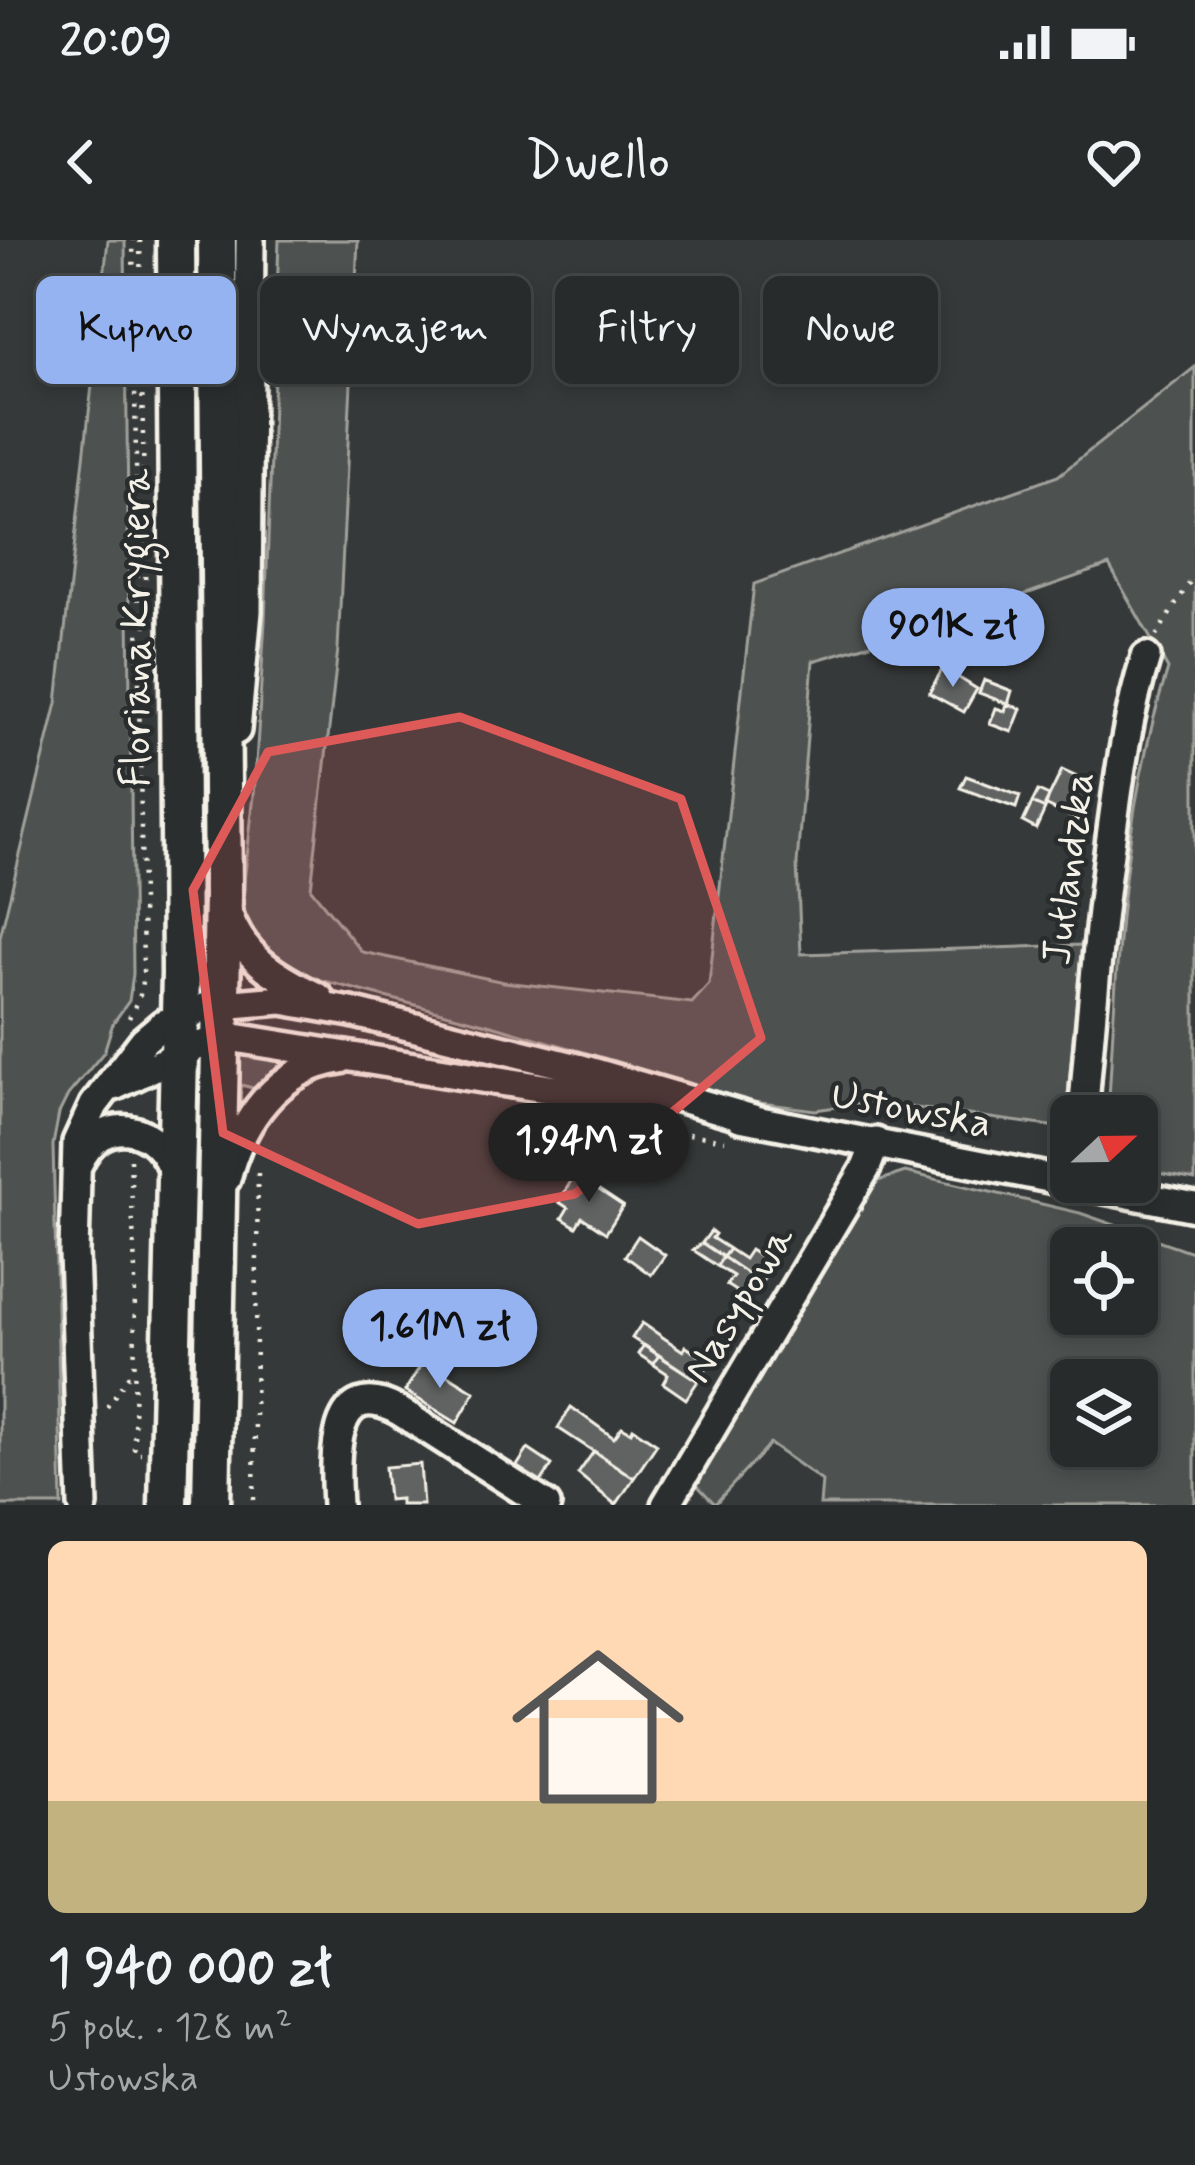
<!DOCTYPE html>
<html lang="pl">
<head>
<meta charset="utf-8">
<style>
	:root { --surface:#282b2b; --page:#303333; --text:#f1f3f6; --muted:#a5a7a9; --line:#444747; --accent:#95b2f1 }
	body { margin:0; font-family:Mynerve,sans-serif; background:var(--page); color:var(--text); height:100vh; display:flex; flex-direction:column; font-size:45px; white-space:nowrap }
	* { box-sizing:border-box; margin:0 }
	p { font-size:39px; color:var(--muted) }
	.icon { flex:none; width:66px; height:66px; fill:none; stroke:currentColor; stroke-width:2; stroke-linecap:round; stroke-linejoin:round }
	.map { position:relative; height:1265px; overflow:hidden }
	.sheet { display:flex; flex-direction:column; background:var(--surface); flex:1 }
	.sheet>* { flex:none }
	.top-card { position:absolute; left:36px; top:36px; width:1125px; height:108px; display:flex; gap:24px }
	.needle { width:78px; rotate:68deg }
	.fabs { position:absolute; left:1050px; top:855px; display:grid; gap:24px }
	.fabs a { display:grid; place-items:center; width:108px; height:108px; border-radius:18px; background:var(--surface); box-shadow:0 6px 18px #0003,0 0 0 3px var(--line); font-size:60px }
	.price { position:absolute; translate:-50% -102px; padding:0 27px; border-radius:42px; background:var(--accent); color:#111; font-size:39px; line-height:78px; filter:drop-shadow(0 3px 6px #0008) }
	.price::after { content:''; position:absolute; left:50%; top:72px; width:36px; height:27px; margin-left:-18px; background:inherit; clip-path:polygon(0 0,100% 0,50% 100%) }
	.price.selected { background:#222; color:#fff }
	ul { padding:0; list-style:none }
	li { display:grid; align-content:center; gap:24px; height:636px; padding:0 48px }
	li span { display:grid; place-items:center; height:372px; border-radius:18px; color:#555 }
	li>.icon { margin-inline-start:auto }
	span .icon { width:216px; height:216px; fill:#fffc; stroke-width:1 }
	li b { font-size:51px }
	.chip { padding:0 42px; border-radius:18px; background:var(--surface); box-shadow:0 6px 18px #0003,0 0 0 3px var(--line); font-size:42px; line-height:108px }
	.chip.selected { background:var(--accent); color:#111 }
	.status { display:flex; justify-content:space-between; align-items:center; height:84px; padding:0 60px; background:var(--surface); direction:ltr }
	.status svg { height:33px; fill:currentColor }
	header { display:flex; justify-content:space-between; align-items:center; height:156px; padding:0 48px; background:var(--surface); font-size:54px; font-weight:600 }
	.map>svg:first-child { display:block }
	.green { fill:#4e514f; stroke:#a1a19c; stroke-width:3; fill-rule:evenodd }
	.building { fill:#616362; stroke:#f4f1e8; stroke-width:3 }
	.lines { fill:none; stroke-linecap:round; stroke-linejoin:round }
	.minor-casing { stroke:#f4f1e8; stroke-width:36 }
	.major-casing { stroke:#f4f1e8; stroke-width:45 }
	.path { stroke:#f4f1e8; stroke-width:4.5; stroke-dasharray:3 9; stroke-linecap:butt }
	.minor { stroke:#2a2d2e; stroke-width:27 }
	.major { stroke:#2a2d2e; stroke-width:36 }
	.marked { fill:#de5a58; fill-opacity:0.2; stroke:#de5a58; stroke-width:9; stroke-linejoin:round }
	.labels { text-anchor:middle; stroke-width:9; stroke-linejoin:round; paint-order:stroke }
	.street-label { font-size:42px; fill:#f4f1e8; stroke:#2a2d2e }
</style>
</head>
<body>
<div class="status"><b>20:09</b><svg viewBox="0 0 49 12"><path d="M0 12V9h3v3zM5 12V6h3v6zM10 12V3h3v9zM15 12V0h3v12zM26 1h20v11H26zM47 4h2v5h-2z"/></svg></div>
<header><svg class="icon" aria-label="back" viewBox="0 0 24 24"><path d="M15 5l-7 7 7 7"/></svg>Dwello<svg class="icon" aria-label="heart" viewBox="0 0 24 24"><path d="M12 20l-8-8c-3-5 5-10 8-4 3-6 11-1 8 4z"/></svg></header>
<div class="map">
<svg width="1195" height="1265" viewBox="0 0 1195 1265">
	<rect width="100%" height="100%" fill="#363939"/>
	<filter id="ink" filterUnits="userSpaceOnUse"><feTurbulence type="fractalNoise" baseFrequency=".00833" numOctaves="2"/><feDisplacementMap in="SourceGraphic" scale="24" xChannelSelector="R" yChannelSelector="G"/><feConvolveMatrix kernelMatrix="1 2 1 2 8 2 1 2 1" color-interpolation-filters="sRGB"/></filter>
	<g filter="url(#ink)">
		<path class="green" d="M108,0h17l8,734 -4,27 -16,22 -9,29 -36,43 -9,18 -6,32 9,360h-62v-568l57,-234z
			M279,0h79l-20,409 -27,240 51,63 142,30 188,21 17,-19 45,-400 304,-108 137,-109v813l-58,-11v-53h-29c9,-151 13,-301 60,-447l-59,-104 -157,55 -139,41 -16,203 4,90 281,-9 -17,183 -193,-26 -57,8 -62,-8 -258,-76 -186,-49 -37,-19 -23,-28 -8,-22 13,-113 11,-174z
			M258,812l42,7 -39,31 -24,-6 1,-31z
			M905,932l175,41 115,40v252h-375l2,-24 -52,-37 -55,60 -19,-20 179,-302zM1071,1008h66v66h-66zM1071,1140h66v66h-66z"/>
		<path class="building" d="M943,428l34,21 -13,23 -35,-19z
			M984,440l28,11 -4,13 -29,-11z
			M1007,464l14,5 -9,23 -22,-8 6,-16 9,3z
			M1062,530l32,15 -17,35 -32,-15z
			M966,536l54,20 -4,12 -56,-20z
			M1038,551l11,5 -4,13 -13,-6z
			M1032,563l13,6 -9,20 -13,-7z
			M575,934l48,32 -17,27 -24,-16 -6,10 -14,-9 6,-10 -9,-6z
			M711,991l4,3 -3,4 17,11 -6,8 -21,-14z
			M638,996l27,19 -14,20 -26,-19z
			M702,1003l21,14 -6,9 -24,-16z
			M729,1009l15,10 6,-9 23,15 -12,18 -38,-26z
			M723,1017l38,26 -12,17 -23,-15 7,-9 -16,-10z
			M642,1083l41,28 2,-5 25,17 -12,18 -66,-43z
			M644,1105l15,10 -6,9 -15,-10z
			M659,1115l39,26 -12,18 -23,-16 5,-9 -15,-10z
			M424,1120l51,32 -18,31 -52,-32z
			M571,1167l43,31 8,-11 9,5 2,-4 24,16 -23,34 -76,-50z
			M528,1209l24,16 -13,20 -24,-16z
			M594,1211l40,27 -18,27 -38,-31z
			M420,1224l3,41h-23v-6l-12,1 -3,-33z"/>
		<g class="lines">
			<defs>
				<path id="minor" d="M236,490l11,-119 3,-371
					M226,668c14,49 50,69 93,90
					M114,846l83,-40 38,-8 419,68
					M1083,876c8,-96 16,-191 29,-286 8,-59 16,-116 34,-173
					M740,877l455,90
					M78,924c24,-53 81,-41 96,11
					M226,939c15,-59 51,-111 115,-120
					M83,1265l-9,-252 3,-111 17,-37 50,-65 19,-16 46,-18 73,-6 69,12 227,56 175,51
					M337,1265c-2,-39 -9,-133 62,-94l147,94
					M666,1265l200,-337 10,-26"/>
				<path id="major" d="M168,1265l13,-531 -5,-734
					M211,1265l12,-610 -6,-655"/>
			</defs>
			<use href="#minor" class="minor-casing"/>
			<use href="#major" class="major-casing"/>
			<path class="path" d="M140,0l6,394
				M1156,396l39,-62
				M129,778l11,-23 3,-20 -10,-735
				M665,890l60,10
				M130,919l5,111 -1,183h7
				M107,1167l21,-31h6
				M254,1260l4,-330"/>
			<use href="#minor" class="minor"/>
			<use href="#major" class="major"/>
		</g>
	</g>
	<path class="marked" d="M460,477l221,82 80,239 -186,156 -157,30 -195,-91 -30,-243 75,-138z"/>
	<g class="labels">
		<g class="street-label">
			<text transform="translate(134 388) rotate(-90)" y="15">Floriana Krygiera</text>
			<text transform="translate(1066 628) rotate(-83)" y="15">Jutlandzka</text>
			<text transform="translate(912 867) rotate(11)" y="15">Ustowska</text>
			<text transform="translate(737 1063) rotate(-59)" y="15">Nasypowa</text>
		</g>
	</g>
</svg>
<div class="fabs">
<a><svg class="needle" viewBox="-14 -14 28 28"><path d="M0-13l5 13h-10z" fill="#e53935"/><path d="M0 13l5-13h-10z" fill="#a5a7a9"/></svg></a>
<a><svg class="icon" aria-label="locate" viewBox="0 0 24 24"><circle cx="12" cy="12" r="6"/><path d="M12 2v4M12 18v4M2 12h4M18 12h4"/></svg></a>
<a><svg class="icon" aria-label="layers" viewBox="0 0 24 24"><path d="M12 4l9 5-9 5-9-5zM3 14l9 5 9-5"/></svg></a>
</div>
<b class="price" style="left:953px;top:450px">901K zł</b>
<b class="price selected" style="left:589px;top:965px">1.94M zł</b>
<b class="price" style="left:440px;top:1151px">1.61M zł</b>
<div class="top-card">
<a class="chip selected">Kupno</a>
<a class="chip">Wynajem</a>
<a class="chip">Filtry</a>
<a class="chip">Nowe</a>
</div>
</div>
<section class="sheet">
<ul>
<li><span style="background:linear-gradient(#ffd9b3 70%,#c2b280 0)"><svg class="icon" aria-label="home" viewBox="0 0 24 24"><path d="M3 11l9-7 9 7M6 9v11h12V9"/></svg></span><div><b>1 940 000 zł</b><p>5 pok. · 128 m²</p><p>Ustowska</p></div></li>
</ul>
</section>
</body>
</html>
